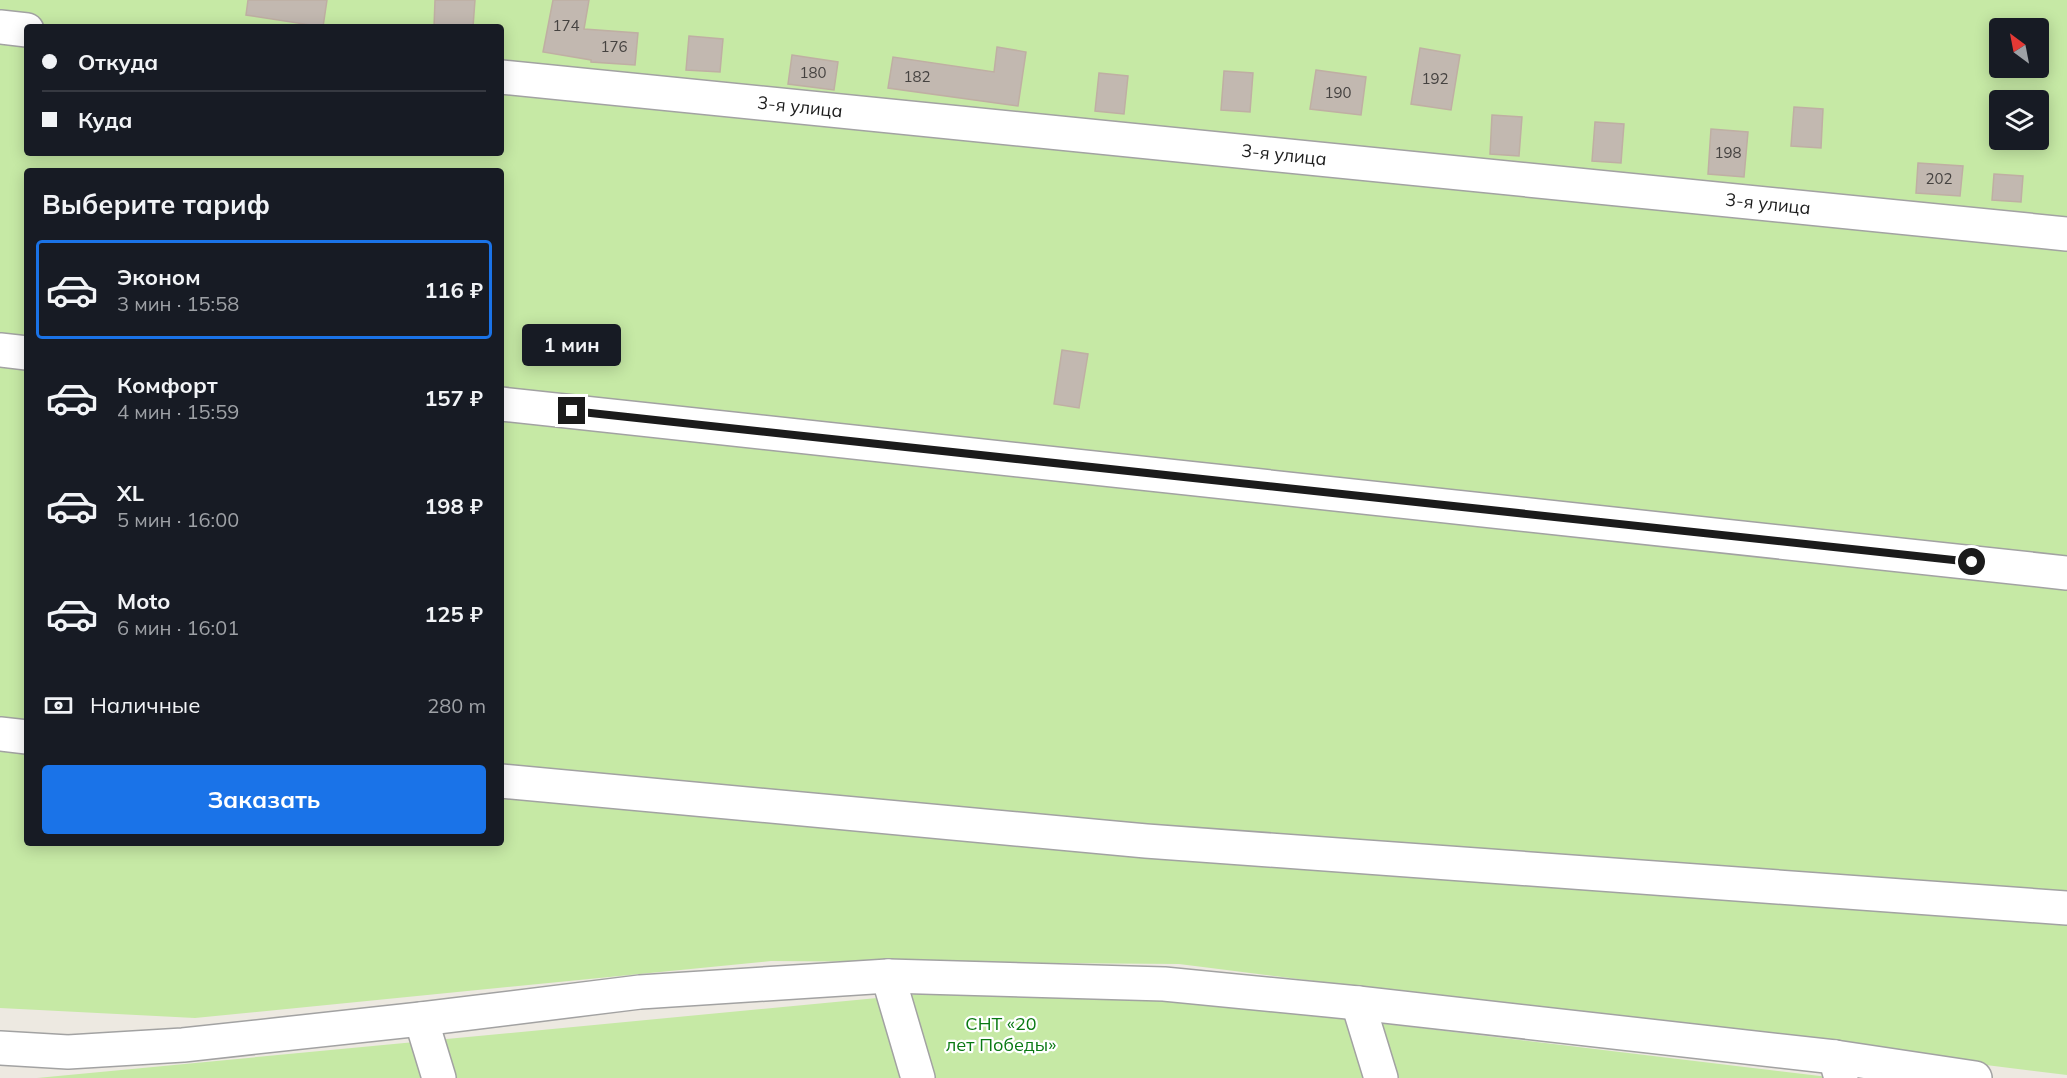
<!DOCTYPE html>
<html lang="ru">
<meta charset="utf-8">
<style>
body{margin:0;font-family:Mulish,sans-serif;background:#242831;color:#f1f3f6;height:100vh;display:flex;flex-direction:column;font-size:22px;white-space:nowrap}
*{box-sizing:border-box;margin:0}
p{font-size:20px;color:#9ea1a6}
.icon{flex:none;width:33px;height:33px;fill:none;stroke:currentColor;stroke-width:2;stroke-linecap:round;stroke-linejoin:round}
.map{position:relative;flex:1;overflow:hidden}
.sheet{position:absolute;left:24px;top:168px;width:480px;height:678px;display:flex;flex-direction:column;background:#171b24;border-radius:6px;box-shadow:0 3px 15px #0003}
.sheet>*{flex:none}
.banner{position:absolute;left:24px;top:24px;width:480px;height:132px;border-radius:6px;box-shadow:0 3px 15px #0003;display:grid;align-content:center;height:132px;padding:0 18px;background:#171b24}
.needle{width:39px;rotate:328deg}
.fabs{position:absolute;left:1989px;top:18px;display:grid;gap:12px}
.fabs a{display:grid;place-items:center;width:60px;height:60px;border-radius:6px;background:#171b24;box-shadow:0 3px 15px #0003;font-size:30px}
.end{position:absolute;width:27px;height:27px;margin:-14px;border:8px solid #1b1b1b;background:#fff;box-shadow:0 0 0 3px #fff}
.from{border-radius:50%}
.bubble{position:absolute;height:42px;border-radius:6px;background:#171b24;box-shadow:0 3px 15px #0003;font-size:20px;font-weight:700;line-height:42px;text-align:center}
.banner b{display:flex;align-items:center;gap:21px;height:57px;font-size:22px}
.banner b+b{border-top:2px solid #363941}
.banner i{width:15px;height:15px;background:#f1f3f6}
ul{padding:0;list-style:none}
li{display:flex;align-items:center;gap:18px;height:99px;margin:0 12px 9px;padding:0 6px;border:3px solid transparent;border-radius:6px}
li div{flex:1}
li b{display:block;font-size:22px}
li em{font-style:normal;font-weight:700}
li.active{border-color:#1a73e8}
li>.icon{width:54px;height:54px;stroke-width:1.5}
h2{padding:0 18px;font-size:27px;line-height:72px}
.pay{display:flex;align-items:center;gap:15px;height:66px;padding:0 18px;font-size:22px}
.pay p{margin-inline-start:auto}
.primary-button{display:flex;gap:12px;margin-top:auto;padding:12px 18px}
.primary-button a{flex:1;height:69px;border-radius:6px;background:#1a73e8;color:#fff;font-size:24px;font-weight:700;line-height:69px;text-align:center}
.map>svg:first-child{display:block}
.grass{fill:#c6e9a5;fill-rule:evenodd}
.building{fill:#c2b8b0;stroke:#bfafa3;stroke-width:1.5}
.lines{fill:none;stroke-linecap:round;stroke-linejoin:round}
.minor-casing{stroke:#a2a2a2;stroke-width:36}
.tertiary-casing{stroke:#a2a2a2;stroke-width:36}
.minor{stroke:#fff;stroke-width:33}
.tertiary{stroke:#fff;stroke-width:33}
.route{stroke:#1b1b1b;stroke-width:8}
.labels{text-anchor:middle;stroke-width:4.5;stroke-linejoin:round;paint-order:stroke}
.number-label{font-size:15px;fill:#454240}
.street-label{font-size:18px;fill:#1b1b1b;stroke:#fff}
.park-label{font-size:18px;fill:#0a7913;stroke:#fff}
</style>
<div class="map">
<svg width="2067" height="1078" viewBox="0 0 2067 1078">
<rect width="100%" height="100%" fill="#ede9e1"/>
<path class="grass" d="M 0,0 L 2067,0 L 2067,1075 L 1179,964 L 771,961 L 195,1018 L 0,1008 ZM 27,27 L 501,27 L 501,153 L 27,153 ZM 2000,28 L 2038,28 L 2038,68 L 2000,68 ZM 2000,100 L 2038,100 L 2038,140 L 2000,140 ZM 27,171 L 501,171 L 501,843 L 27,843 Z
M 982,988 L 1254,1008 L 1837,1078 L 37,1078 Z"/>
<path class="building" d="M 248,0 L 327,0 L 323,27 L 246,15 Z
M 435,0 L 475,0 L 473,27 L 434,27 Z
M 553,0 L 589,0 L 584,29 L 638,33 L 635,65 L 591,62 L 591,60 L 543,52 Z
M 689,36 L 723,39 L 720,72 L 686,70 Z
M 997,47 L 1026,52 L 1018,106 L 888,88 L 893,57 L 994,72 Z
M 1420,48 L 1460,55 L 1451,110 L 1411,104 Z
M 792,55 L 838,62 L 834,90 L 788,84 Z
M 1316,70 L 1366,77 L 1361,115 L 1310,109 Z
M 1224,71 L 1253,73 L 1250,112 L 1221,110 Z
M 1099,73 L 1128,76 L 1124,114 L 1095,111 Z
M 1794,107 L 1823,109 L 1821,148 L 1791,146 Z
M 1492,115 L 1522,117 L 1519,156 L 1490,154 Z
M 1595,122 L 1624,124 L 1621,163 L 1592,161 Z
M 1711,129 L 1748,132 L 1744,177 L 1708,174 Z
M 1918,163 L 1963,166 L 1960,196 L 1916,193 Z
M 1994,174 L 2023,176 L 2021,202 L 1992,200 Z
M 1062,350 L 1088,354 L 1079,408 L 1054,404 Z"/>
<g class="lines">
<defs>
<path id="minor" d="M 0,27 L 27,30
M 501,77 L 2067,234
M 0,350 L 27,353
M 501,404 L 2067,573
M 0,734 L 27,737
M 501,781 L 1146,841 L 2067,908
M 888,976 L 918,1078
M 1358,1003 L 1381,1078
M 421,1019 L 439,1078
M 1835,1057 L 1841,1078"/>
<path id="tertiary" d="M 0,1048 L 68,1052 L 183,1045 L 421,1019 L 640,992 L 888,976 L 1164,984 L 1358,1003 L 1835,1057 L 1975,1078"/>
</defs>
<use href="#minor" class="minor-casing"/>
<use href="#tertiary" class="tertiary-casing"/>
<use href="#minor" class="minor"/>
<use href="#tertiary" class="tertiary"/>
</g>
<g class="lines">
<path class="route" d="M 572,411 L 1972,562"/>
</g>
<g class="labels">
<g class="number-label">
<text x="566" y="31">174</text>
<text x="614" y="52">176</text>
<text x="813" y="78">180</text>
<text x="917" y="82">182</text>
<text x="1435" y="84">192</text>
<text x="1338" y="98">190</text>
<text x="1728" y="158">198</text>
<text x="1939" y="184">202</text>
</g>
<g class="street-label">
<text transform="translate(800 107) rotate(6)" y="6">3-я улица</text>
<text transform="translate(1284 155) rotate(6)" y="6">3-я улица</text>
<text transform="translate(1768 204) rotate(6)" y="6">3-я улица</text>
</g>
<g class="park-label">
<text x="1001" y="1030">СНТ «20<tspan x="1001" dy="21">лет Победы»</tspan></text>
</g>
</g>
</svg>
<div class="fabs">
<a><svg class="needle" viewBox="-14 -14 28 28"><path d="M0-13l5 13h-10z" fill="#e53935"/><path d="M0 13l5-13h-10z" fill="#9ea1a6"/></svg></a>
<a><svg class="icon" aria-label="layers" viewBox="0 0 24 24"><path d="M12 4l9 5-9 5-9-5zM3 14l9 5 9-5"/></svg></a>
</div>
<i class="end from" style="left:1972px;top:562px"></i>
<i class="end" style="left:572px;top:411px"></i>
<div class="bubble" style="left:522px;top:324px;width:99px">1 мин</div>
<div class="banner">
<b><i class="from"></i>Откуда</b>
<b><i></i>Куда</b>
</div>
<section class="sheet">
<h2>Выберите тариф</h2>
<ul>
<li class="active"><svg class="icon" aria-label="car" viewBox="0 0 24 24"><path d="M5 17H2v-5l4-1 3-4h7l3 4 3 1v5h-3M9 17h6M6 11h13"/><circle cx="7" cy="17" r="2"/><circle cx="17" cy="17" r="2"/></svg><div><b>Эконом</b><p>3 мин · 15:58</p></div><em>116 ₽</em></li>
<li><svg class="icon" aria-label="car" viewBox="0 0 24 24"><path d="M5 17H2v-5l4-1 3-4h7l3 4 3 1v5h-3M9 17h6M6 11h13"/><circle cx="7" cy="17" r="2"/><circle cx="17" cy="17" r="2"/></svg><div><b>Комфорт</b><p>4 мин · 15:59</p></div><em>157 ₽</em></li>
<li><svg class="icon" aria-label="car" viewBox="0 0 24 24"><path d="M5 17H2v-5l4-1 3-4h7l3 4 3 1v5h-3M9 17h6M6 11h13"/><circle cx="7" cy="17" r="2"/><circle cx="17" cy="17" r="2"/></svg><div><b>XL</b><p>5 мин · 16:00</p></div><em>198 ₽</em></li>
<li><svg class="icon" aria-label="car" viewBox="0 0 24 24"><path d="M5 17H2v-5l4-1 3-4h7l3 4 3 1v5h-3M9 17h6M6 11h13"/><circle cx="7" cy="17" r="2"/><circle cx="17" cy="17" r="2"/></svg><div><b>Moto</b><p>6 мин · 16:01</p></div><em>125 ₽</em></li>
</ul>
<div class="pay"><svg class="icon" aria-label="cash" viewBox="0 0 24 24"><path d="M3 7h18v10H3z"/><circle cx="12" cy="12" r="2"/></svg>Наличные<p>280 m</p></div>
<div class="primary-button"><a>Заказать</a></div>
</section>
</div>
